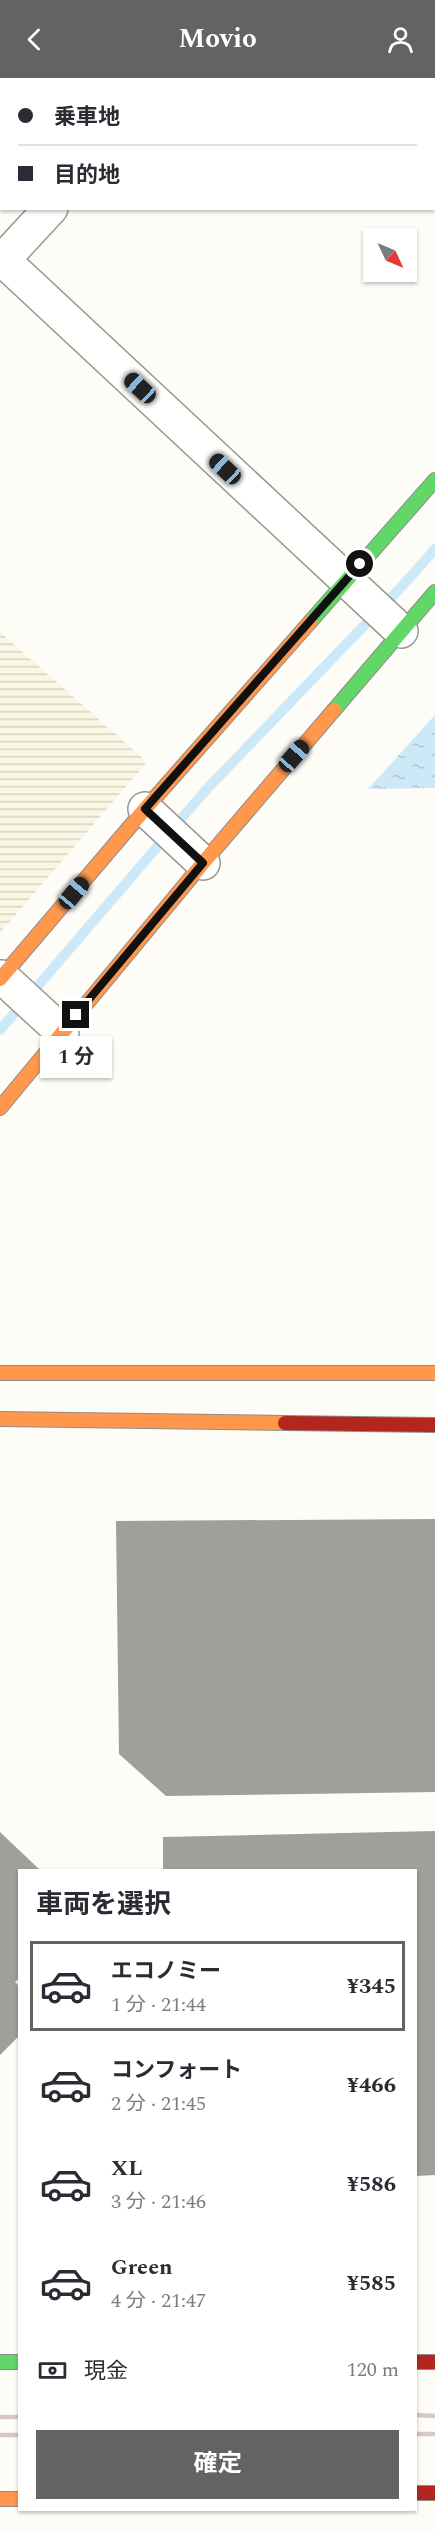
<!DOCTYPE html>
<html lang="ja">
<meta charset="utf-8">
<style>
body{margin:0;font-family:Spectral,"Noto Sans JP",serif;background:#f2f2f3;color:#2b2b33;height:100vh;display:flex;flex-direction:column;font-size:22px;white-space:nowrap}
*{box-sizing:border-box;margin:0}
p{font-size:20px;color:#7c7c81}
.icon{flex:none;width:33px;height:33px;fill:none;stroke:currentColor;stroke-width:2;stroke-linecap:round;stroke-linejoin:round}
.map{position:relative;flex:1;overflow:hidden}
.sheet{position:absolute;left:18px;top:1791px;width:399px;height:642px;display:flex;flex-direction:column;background:#fff;border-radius:0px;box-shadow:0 2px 4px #0004}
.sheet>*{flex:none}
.guide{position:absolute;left:0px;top:0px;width:435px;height:132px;box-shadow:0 2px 4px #0004;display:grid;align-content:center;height:132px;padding:0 18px;background:#fff}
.needle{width:39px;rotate:134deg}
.tools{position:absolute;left:363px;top:150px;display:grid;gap:12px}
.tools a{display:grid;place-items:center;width:54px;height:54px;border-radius:0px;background:#fff;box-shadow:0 2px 4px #0004;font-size:30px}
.end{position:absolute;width:27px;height:27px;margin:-14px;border:8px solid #111;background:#fff;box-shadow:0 0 0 3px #fff}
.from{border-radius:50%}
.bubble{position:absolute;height:42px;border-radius:0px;background:#fff;box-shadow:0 2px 4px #0004;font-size:20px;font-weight:700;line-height:42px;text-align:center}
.car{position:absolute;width:18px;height:36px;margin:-18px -9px;border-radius:8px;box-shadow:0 0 4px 2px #0007;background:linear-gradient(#222 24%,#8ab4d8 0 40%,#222 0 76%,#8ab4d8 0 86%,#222 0)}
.guide b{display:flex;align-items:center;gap:21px;height:57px;font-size:22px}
.guide b+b{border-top:2px solid #e1e1e2}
.guide i{width:15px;height:15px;background:#2b2b33}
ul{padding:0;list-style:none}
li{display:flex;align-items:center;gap:18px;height:90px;margin:0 12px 9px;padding:0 6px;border:3px solid transparent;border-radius:0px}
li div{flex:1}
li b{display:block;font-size:22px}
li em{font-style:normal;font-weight:700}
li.on{border-color:#646362}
li>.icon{width:54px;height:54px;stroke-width:1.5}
h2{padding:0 18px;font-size:27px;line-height:72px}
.pay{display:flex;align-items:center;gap:15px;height:66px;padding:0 18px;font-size:22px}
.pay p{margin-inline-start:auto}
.primary-button{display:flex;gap:12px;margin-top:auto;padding:12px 18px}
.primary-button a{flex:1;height:69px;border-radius:0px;background:#646362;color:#fff;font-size:24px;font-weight:700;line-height:69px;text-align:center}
header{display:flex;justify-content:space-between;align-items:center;height:78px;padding:0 18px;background:#646362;color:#fff;font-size:27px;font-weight:700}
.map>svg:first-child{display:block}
.farmland{fill:url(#farmland-rules)}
.water{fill:url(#water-ripples)}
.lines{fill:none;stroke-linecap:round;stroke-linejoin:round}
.stream{stroke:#cde8f7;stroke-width:10}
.building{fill:#a19f9c}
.street-casing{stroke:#979795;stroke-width:36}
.fast-casing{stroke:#8e8d8b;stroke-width:16}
.slow-casing{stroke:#8e8d8b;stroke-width:16}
.jam-casing{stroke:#8e8d8b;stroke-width:16}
.street{stroke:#fffffe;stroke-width:33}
.fast{stroke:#63d668;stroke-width:14}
.slow{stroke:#ff974d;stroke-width:14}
.jam{stroke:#b3261e;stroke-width:14}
.rail{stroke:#d9c6c7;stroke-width:4.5}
.route{stroke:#111;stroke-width:8}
</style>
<header><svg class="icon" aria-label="back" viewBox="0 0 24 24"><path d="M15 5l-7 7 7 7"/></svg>Movio<svg class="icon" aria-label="person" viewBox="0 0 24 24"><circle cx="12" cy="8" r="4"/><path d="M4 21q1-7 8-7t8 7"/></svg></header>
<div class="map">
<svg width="435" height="2452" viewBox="0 0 435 2452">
<defs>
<pattern id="farmland-rules" width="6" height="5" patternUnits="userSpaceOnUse" patternTransform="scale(1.5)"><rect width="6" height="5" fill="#f9f7e4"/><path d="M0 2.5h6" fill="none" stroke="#d4d3c3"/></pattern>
<pattern id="water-ripples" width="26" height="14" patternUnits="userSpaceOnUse" patternTransform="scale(1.5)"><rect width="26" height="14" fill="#cde8f7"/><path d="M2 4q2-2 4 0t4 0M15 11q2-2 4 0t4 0" fill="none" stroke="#afc6d3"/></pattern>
</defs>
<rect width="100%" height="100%" fill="#fdfcf7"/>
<path class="farmland" d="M 0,554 L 147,684 L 0,855 Z"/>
<path class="water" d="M 435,637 L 435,710 L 368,711 Z"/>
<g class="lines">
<path class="stream" d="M 0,952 L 206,712 L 404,506 L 435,471"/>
</g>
<path class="building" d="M 435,1441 L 435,1714 L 166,1718 L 119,1676 L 116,1443 Z
M 435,1753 L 435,2097 L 416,2098 L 416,1792 L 163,1792 L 163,1759 Z
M 0,1754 L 40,1792 L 20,1792 L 20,1900 L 15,1904 L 20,1909 L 20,1957 L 0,1977 Z"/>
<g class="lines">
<defs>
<path id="street" d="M 173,2 L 174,0
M 3,182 L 401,553
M 0,185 L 51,130
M 145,731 L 203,785
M 2,899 L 62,954"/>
<path id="fast" d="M 310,544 L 435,402
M 334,632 L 435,514
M 0,2284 L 20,2284"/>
<path id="slow" d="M 0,901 L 145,731 L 310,544
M 0,1030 L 203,785 L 334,632
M 0,1295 L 435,1295
M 0,1341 L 285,1345
M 0,2421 L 20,2421"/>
<path id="jam" d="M 285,1345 L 435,1347
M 416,2284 L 435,2284
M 416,2415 L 435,2415"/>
</defs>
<use href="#street" class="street-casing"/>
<use href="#fast" class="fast-casing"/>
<use href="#slow" class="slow-casing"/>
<use href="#jam" class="jam-casing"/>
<use href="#street" class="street"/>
<use href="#fast" class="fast"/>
<use href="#slow" class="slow"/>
<use href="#jam" class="jam"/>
<path class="rail" d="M 416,2337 L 435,2338
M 0,2339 L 20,2339
M 416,2356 L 435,2356
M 0,2357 L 20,2357"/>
</g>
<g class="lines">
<path class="route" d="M 76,937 L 203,785 L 145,731 L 360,486"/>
</g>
</svg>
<div class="tools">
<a><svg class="needle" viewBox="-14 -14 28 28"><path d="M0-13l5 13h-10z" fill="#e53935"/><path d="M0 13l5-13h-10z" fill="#7c7c81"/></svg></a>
</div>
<i class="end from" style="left:360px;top:486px"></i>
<i class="end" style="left:76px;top:937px"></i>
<div class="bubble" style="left:40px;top:958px;width:72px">1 分</div>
<i class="car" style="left:140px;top:310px;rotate:313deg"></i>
<i class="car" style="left:225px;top:391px;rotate:313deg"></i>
<i class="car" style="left:294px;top:678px;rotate:41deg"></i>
<i class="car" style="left:74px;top:815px;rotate:40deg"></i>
<div class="guide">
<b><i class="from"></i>乗車地</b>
<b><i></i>目的地</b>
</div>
<section class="sheet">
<h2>車両を選択</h2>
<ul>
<li class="on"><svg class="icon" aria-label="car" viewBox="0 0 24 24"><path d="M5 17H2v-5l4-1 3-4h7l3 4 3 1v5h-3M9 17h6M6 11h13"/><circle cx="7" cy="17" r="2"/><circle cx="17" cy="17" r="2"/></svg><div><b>エコノミー</b><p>1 分 · 21:44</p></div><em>¥345</em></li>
<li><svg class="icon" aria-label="car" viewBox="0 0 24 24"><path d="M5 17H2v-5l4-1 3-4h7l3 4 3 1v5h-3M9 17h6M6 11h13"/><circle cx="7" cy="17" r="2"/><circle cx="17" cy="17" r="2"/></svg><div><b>コンフォート</b><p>2 分 · 21:45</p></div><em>¥466</em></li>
<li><svg class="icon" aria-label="car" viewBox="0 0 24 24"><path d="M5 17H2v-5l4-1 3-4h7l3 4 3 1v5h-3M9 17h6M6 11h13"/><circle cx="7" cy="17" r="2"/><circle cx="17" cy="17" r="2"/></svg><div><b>XL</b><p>3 分 · 21:46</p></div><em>¥586</em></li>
<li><svg class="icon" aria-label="car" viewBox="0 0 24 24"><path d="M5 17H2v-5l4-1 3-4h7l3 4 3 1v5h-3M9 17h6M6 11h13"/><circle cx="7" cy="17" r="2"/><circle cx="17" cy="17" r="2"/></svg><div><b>Green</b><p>4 分 · 21:47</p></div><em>¥585</em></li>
</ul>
<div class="pay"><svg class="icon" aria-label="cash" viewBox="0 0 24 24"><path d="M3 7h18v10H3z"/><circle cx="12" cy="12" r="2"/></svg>現金<p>120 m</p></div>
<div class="primary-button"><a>確定</a></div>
</section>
</div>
